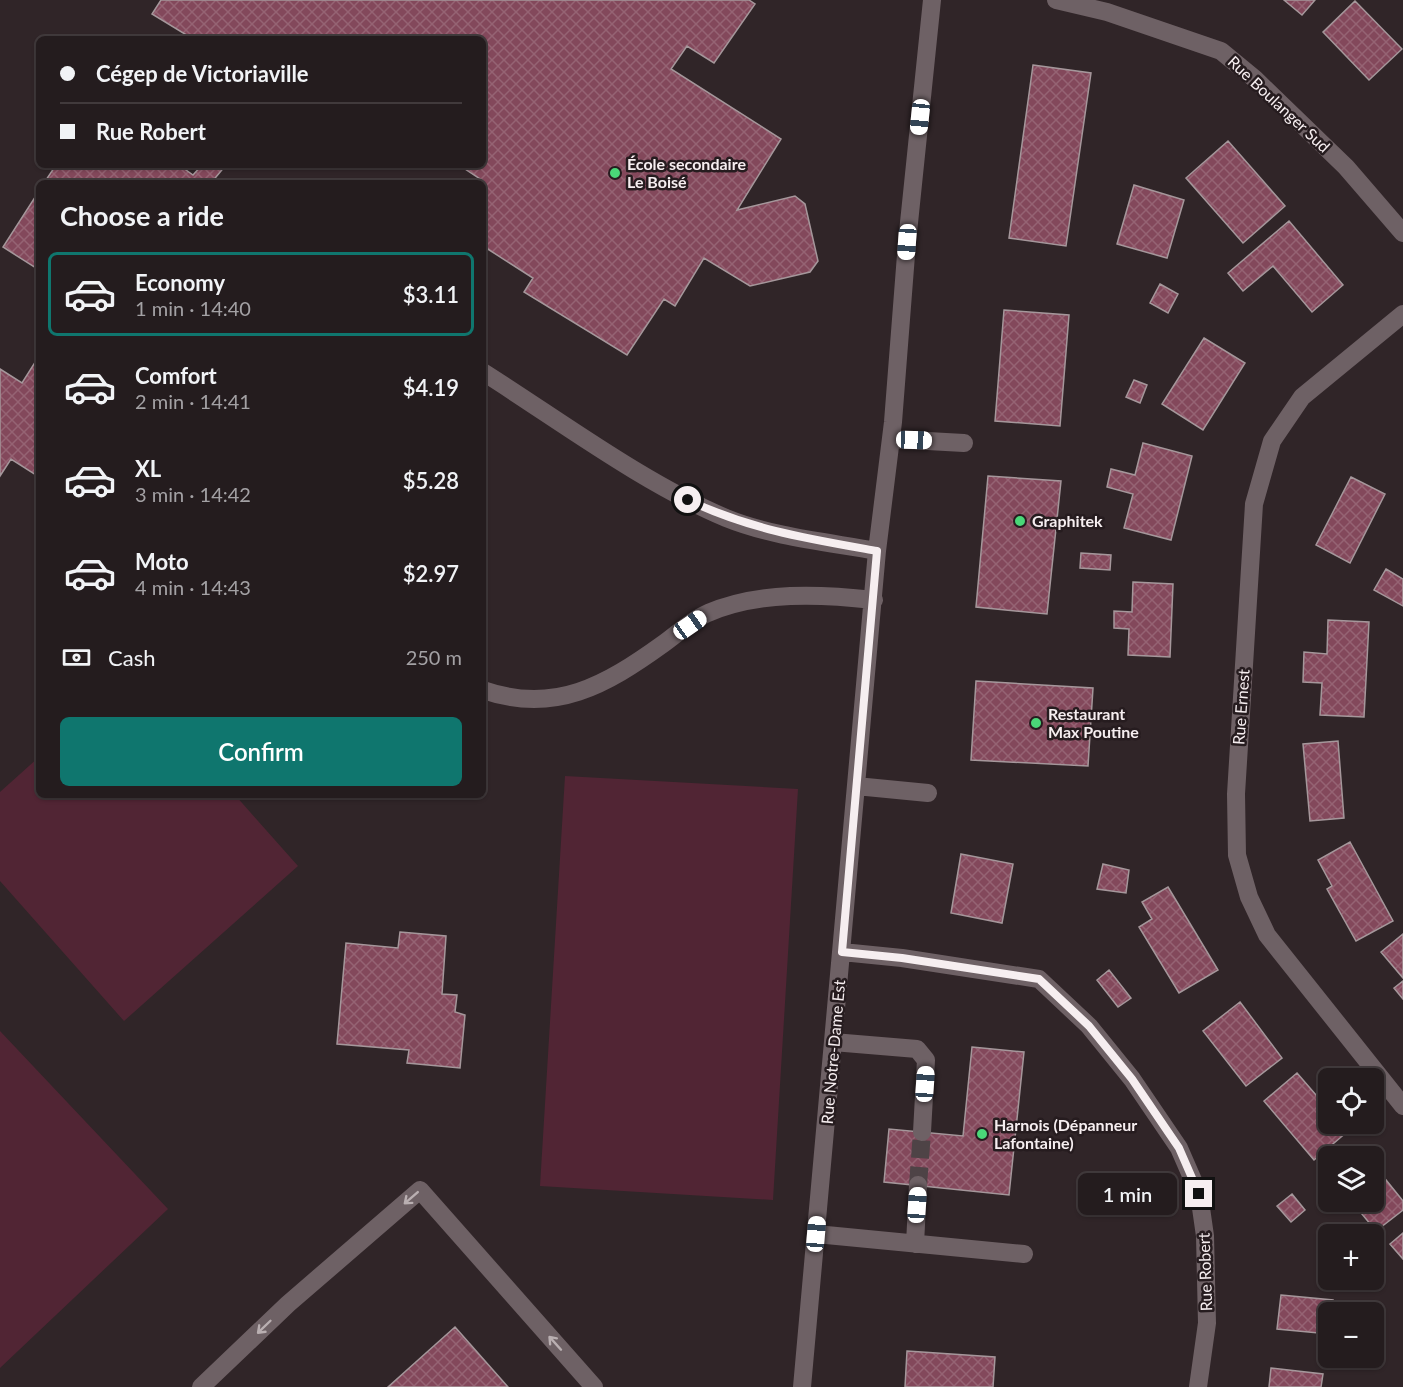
<!DOCTYPE html>
<meta charset="utf-8">
<style>
body{margin:0;font-family:Lato,sans-serif;background:#2c2527;color:#f1f3f6;height:100vh;display:flex;flex-direction:column;font-size:22px;white-space:nowrap}
*{box-sizing:border-box;margin:0}
p{font-size:20px;color:#a3a1a4}
.icon{flex:none;width:33px;height:33px;fill:none;stroke:currentColor;stroke-width:2;stroke-linecap:round;stroke-linejoin:round}
.map{position:relative;flex:1;overflow:hidden}
.side{position:absolute;left:36px;top:180px;width:450px;height:618px;display:flex;flex-direction:column;background:#241c1e;border-radius:9px;box-shadow:0 2px 4px #0004,0 0 0 2px #413a3c}
.side>*{flex:none}
.top-card{position:absolute;left:36px;top:36px;width:450px;height:132px;border-radius:9px;box-shadow:0 2px 4px #0004,0 0 0 2px #413a3c;display:grid;align-content:center;height:132px;padding:0 24px;background:#241c1e}
.controls{position:absolute;left:1318px;top:1068px;display:grid;gap:12px}
.controls a{display:grid;place-items:center;width:66px;height:66px;border-radius:9px;background:#241c1e;box-shadow:0 2px 4px #0004,0 0 0 2px #413a3c;font-size:30px}
.end{position:absolute;width:27px;height:27px;margin:-14px;border:8px solid #f6eef0;background:#111;box-shadow:0 0 0 3px #111}
.from{border-radius:50%}
.bubble{position:absolute;height:42px;border-radius:9px;background:#241c1e;box-shadow:0 2px 4px #0004,0 0 0 2px #413a3c;font-size:20px;font-weight:600;line-height:42px;text-align:center}
.car{position:absolute;width:18px;height:36px;margin:-18px -9px;border-radius:8px;box-shadow:0 0 4px 2px #0007;background:linear-gradient(#fff 24%,#345 0 40%,#fff 0 76%,#345 0 86%,#fff 0)}
.top-card b{display:flex;align-items:center;gap:21px;height:57px;font-size:22px}
.top-card b+b{border-top:2px solid #413a3c}
.top-card i{width:15px;height:15px;background:#f1f3f6}
ul{padding:0;list-style:none}
li{display:flex;align-items:center;gap:18px;height:84px;margin:0 12px 9px;padding:0 12px;border:3px solid transparent;border-radius:9px}
li div{flex:1}
li b{display:block;font-size:22px}
li em{font-style:normal;font-weight:600}
li.current{border-color:#0f766e}
li>.icon{width:54px;height:54px;stroke-width:1.5}
h2{padding:0 24px;font-size:27px;line-height:72px}
.pay{display:flex;align-items:center;gap:15px;height:66px;padding:0 24px;font-size:22px}
.pay p{margin-inline-start:auto}
.cta{display:flex;gap:12px;margin-top:auto;padding:12px 24px}
.cta a{flex:1;height:69px;border-radius:9px;background:#0f766e;color:#fff;font-size:24px;font-weight:600;line-height:69px;text-align:center}
.map>svg:first-child{display:block}
.pitch{fill:#512534}
.building{fill:url(#building-cross-hatch);stroke:#a5979b;stroke-width:1.5}
.lines{fill:none;stroke-linecap:round;stroke-linejoin:round}
.minor-tunnel{stroke:#4e4346;stroke-width:18;stroke-dasharray:18 9;stroke-linecap:butt}
.minor{stroke:#6e6165;stroke-width:18}
.oneway{stroke:#b9afb1}
.route{stroke:#f6eef0;stroke-width:8}
.poi-dot{fill:#4ad778;stroke:#261c1f;stroke-width:2}
.labels{text-anchor:middle;stroke-width:5;stroke-linejoin:round;paint-order:stroke}
.street-label{font-size:16px;fill:#f6eef0;stroke:#261c1f}
.poi-label{font-size:16px;font-weight:bold;fill:#f6eef0;stroke:#261c1f;text-anchor:start}
</style>
<div class="map">
<svg width="1403" height="1387" viewBox="0 0 1403 1387">
<defs>
<pattern id="building-cross-hatch" width="8" height="8" patternUnits="userSpaceOnUse" patternTransform="scale(1.5)"><rect width="8" height="8" fill="#83485b"/><path d="M0 0l8 8M0 8l8-8" fill="none" stroke="#956373"/></pattern>
</defs>
<rect width="100%" height="100%" fill="#302528"/>
<path class="pitch" d="M 39,757 L 39,795 L 235,795 L 298,866 L 124,1021 L 0,881 L 0,792 Z
M 565,776 L 798,789 L 773,1200 L 540,1186 Z
M 0,1031 L 168,1209 L 0,1368 Z"/>
<path class="building" d="M 161,0 L 749,0 L 755,4 L 714,63 L 687,46 L 671,69 L 781,139 L 737,210 L 795,196 L 805,204 L 818,261 L 810,272 L 750,286 L 704,258 L 675,306 L 664,299 L 627,355 L 524,292 L 533,278 L 483,246 L 483,181 L 459,165 L 483,165 L 483,39 L 193,39 L 152,14 Z
M 1284,0 L 1315,0 L 1302,15 Z
M 1355,1 L 1402,49 L 1369,80 L 1323,32 Z
M 1033,65 L 1091,73 L 1066,246 L 1009,238 Z
M 1228,141 L 1285,206 L 1243,243 L 1186,178 Z
M 56,165 L 179,165 L 193,175 L 202,165 L 226,165 L 211,183 L 44,183 Z
M 1134,185 L 1184,200 L 1167,258 L 1117,244 Z
M 39,191 L 39,270 L 3,247 Z
M 1289,221 L 1343,285 L 1312,312 L 1273,266 L 1243,291 L 1228,273 Z
M 1160,284 L 1178,294 L 1168,313 L 1150,303 Z
M 1004,310 L 1069,315 L 1060,426 L 995,421 Z
M 1204,338 L 1245,363 L 1203,430 L 1162,404 Z
M 39,356 L 39,477 L 11,459 L 0,476 L 0,369 L 22,383 Z
M 1134,380 L 1147,385 L 1140,403 L 1126,397 Z
M 1143,443 L 1192,456 L 1171,540 L 1124,528 L 1133,494 L 1107,487 L 1111,469 L 1135,475 Z
M 988,476 L 1061,481 L 1047,614 L 976,607 Z
M 1351,477 L 1385,494 L 1350,563 L 1316,545 Z
M 1081,553 L 1111,555 L 1110,570 L 1080,568 Z
M 1386,569 L 1403,579 L 1403,606 L 1374,590 Z
M 1133,582 L 1173,584 L 1170,657 L 1128,655 L 1129,629 L 1114,628 L 1114,611 L 1132,612 Z
M 1328,620 L 1369,622 L 1364,717 L 1320,715 L 1322,683 L 1303,682 L 1304,652 L 1327,654 Z
M 976,681 L 1093,688 L 1088,766 L 971,760 Z
M 1338,741 L 1344,818 L 1310,821 L 1303,744 Z
M 1350,842 L 1393,921 L 1356,941 L 1327,889 L 1332,886 L 1318,860 Z
M 961,854 L 1013,864 L 1002,923 L 951,913 Z
M 1103,864 L 1129,870 L 1126,893 L 1097,889 Z
M 1168,887 L 1218,970 L 1179,993 L 1139,927 L 1152,919 L 1142,902 Z
M 400,932 L 446,936 L 442,994 L 457,995 L 455,1012 L 465,1015 L 460,1068 L 407,1063 L 409,1050 L 337,1044 L 346,943 L 398,948 Z
M 1403,934 L 1403,978 L 1381,952 Z
M 1109,970 L 1131,998 L 1118,1007 L 1097,980 Z
M 1403,981 L 1403,999 L 1394,988 Z
M 1240,1002 L 1282,1058 L 1246,1086 L 1203,1031 Z
M 972,1047 L 1024,1052 L 1009,1195 L 884,1182 L 889,1129 L 963,1136 Z
M 1297,1073 L 1329,1110 L 1329,1124 L 1340,1124 L 1347,1132 L 1314,1160 L 1264,1101 Z
M 1374,1165 L 1403,1201 L 1403,1210 L 1376,1231 L 1352,1202 L 1374,1202 Z
M 1292,1194 L 1305,1210 L 1291,1222 L 1277,1206 Z
M 1403,1233 L 1403,1259 L 1390,1244 Z
M 1281,1295 L 1333,1300 L 1332,1312 L 1329,1312 L 1329,1334 L 1277,1329 Z
M 455,1327 L 508,1387 L 388,1387 Z
M 907,1351 L 995,1357 L 993,1387 L 905,1387 Z
M 1271,1368 L 1323,1374 L 1321,1387 L 1269,1387 Z"/>
<g class="lines">
<path class="minor-tunnel" d="M 918,1185 L 922,1132"/>
<path class="minor" d="M 1056,0 L 1107,12 L 1221,51 L 1255,79 L 1346,167 L 1403,233
M 1403,314 L 1302,397 L 1272,441 L 1254,504 L 1236,794 L 1237,855 L 1249,897 L 1267,935 L 1403,1106
M 483,372 C 559,420 643,483 726,518 C 773,537 827,542 877,551
M 891,439 L 964,443
M 483,690 C 555,715 606,685 663,644 C 677,634 693,619 708,613 C 759,591 821,594 874,600
M 856,786 L 928,793
M 842,952 L 902,958 L 1039,979 L 1089,1026 L 1132,1079 L 1179,1148 L 1199,1194 L 1205,1236 L 1207,1323 L 1198,1387
M 833,1042 L 917,1049 L 926,1060 L 922,1132
M 816,1234 L 1024,1254
M 915,1244 L 918,1185
M 201,1387 L 288,1304 L 420,1190 L 594,1387
M 802,1387 L 877,551 L 893,422 L 907,242 L 932,0"/>
</g>
<defs><path id="oneway-shaft" d="M-6 0H5M1.5-3L5.5 0L1.5 3" fill="none" stroke-width="1.6" stroke-linecap="round" stroke-linejoin="round" transform="scale(1.5)"/></defs>
<g class="oneway">
<use href="#oneway-shaft" transform="translate(411 1198) rotate(139)"/>
<use href="#oneway-shaft" transform="translate(264 1327) rotate(136)"/>
<use href="#oneway-shaft" transform="translate(555 1343) rotate(-132)"/>
</g>
<g class="lines">
<path class="route" d="M 688,500 C 751,530 809,539 877,551 L 842,952 L 902,958 L 1039,979 L 1089,1026 L 1132,1079 L 1179,1148 L 1199,1194"/>
</g>
<g class="poi-dot">
<circle cx="615" cy="173" r="6"/>
<circle cx="1020" cy="521" r="6"/>
<circle cx="1036" cy="723" r="6"/>
<circle cx="982" cy="1134" r="6"/>
</g>
<g class="labels">
<g class="street-label">
<text transform="translate(1279 104) rotate(43)" y="6">Rue Boulanger Sud</text>
<text transform="translate(1241 707) rotate(-86)" y="6">Rue Ernest</text>
<text transform="translate(833 1052) rotate(-85)" y="6">Rue Notre-Dame Est</text>
<text transform="translate(1205 1272) rotate(-92)" y="6">Rue Robert</text>
</g>
<g class="poi-label">
<text x="627" y="170">École secondaire<tspan x="627" dy="18">Le Boisé</tspan></text>
<text x="1032" y="527">Graphitek</text>
<text x="1048" y="720">Restaurant<tspan x="1048" dy="18">Max Poutine</tspan></text>
<text x="994" y="1131">Harnois (Dépanneur<tspan x="994" dy="18">Lafontaine)</tspan></text>
</g>
</g>
</svg>
<div class="controls">
<a><svg class="icon" aria-label="locate" viewBox="0 0 24 24"><circle cx="12" cy="12" r="6"/><path d="M12 2v4M12 18v4M2 12h4M18 12h4"/></svg></a>
<a><svg class="icon" aria-label="layers" viewBox="0 0 24 24"><path d="M12 4l9 5-9 5-9-5zM3 14l9 5 9-5"/></svg></a>
<a>+</a>
<a>−</a>
</div>
<i class="end from" style="left:688px;top:500px"></i>
<i class="end" style="left:1199px;top:1194px"></i>
<div class="bubble" style="left:1078px;top:1173px;width:99px">1 min</div>
<i class="car" style="left:920px;top:117px;rotate:186deg"></i>
<i class="car" style="left:907px;top:242px;rotate:184deg"></i>
<i class="car" style="left:914px;top:440px;rotate:92deg"></i>
<i class="car" style="left:690px;top:625px;rotate:55deg"></i>
<i class="car" style="left:925px;top:1084px;rotate:4deg"></i>
<i class="car" style="left:917px;top:1205px;rotate:4deg"></i>
<i class="car" style="left:816px;top:1234px;rotate:5deg"></i>
<div class="top-card">
<b><i class="from"></i>Cégep de Victoriaville</b>
<b><i></i>Rue Robert</b>
</div>
<section class="side">
<h2>Choose a ride</h2>
<ul>
<li class="current"><svg class="icon" aria-label="car" viewBox="0 0 24 24"><path d="M5 17H2v-5l4-1 3-4h7l3 4 3 1v5h-3M9 17h6M6 11h13"/><circle cx="7" cy="17" r="2"/><circle cx="17" cy="17" r="2"/></svg><div><b>Economy</b><p>1 min · 14:40</p></div><em>$3.11</em></li>
<li><svg class="icon" aria-label="car" viewBox="0 0 24 24"><path d="M5 17H2v-5l4-1 3-4h7l3 4 3 1v5h-3M9 17h6M6 11h13"/><circle cx="7" cy="17" r="2"/><circle cx="17" cy="17" r="2"/></svg><div><b>Comfort</b><p>2 min · 14:41</p></div><em>$4.19</em></li>
<li><svg class="icon" aria-label="car" viewBox="0 0 24 24"><path d="M5 17H2v-5l4-1 3-4h7l3 4 3 1v5h-3M9 17h6M6 11h13"/><circle cx="7" cy="17" r="2"/><circle cx="17" cy="17" r="2"/></svg><div><b>XL</b><p>3 min · 14:42</p></div><em>$5.28</em></li>
<li><svg class="icon" aria-label="car" viewBox="0 0 24 24"><path d="M5 17H2v-5l4-1 3-4h7l3 4 3 1v5h-3M9 17h6M6 11h13"/><circle cx="7" cy="17" r="2"/><circle cx="17" cy="17" r="2"/></svg><div><b>Moto</b><p>4 min · 14:43</p></div><em>$2.97</em></li>
</ul>
<div class="pay"><svg class="icon" aria-label="cash" viewBox="0 0 24 24"><path d="M3 7h18v10H3z"/><circle cx="12" cy="12" r="2"/></svg>Cash<p>250 m</p></div>
<div class="cta"><a>Confirm</a></div>
</section>
</div>
